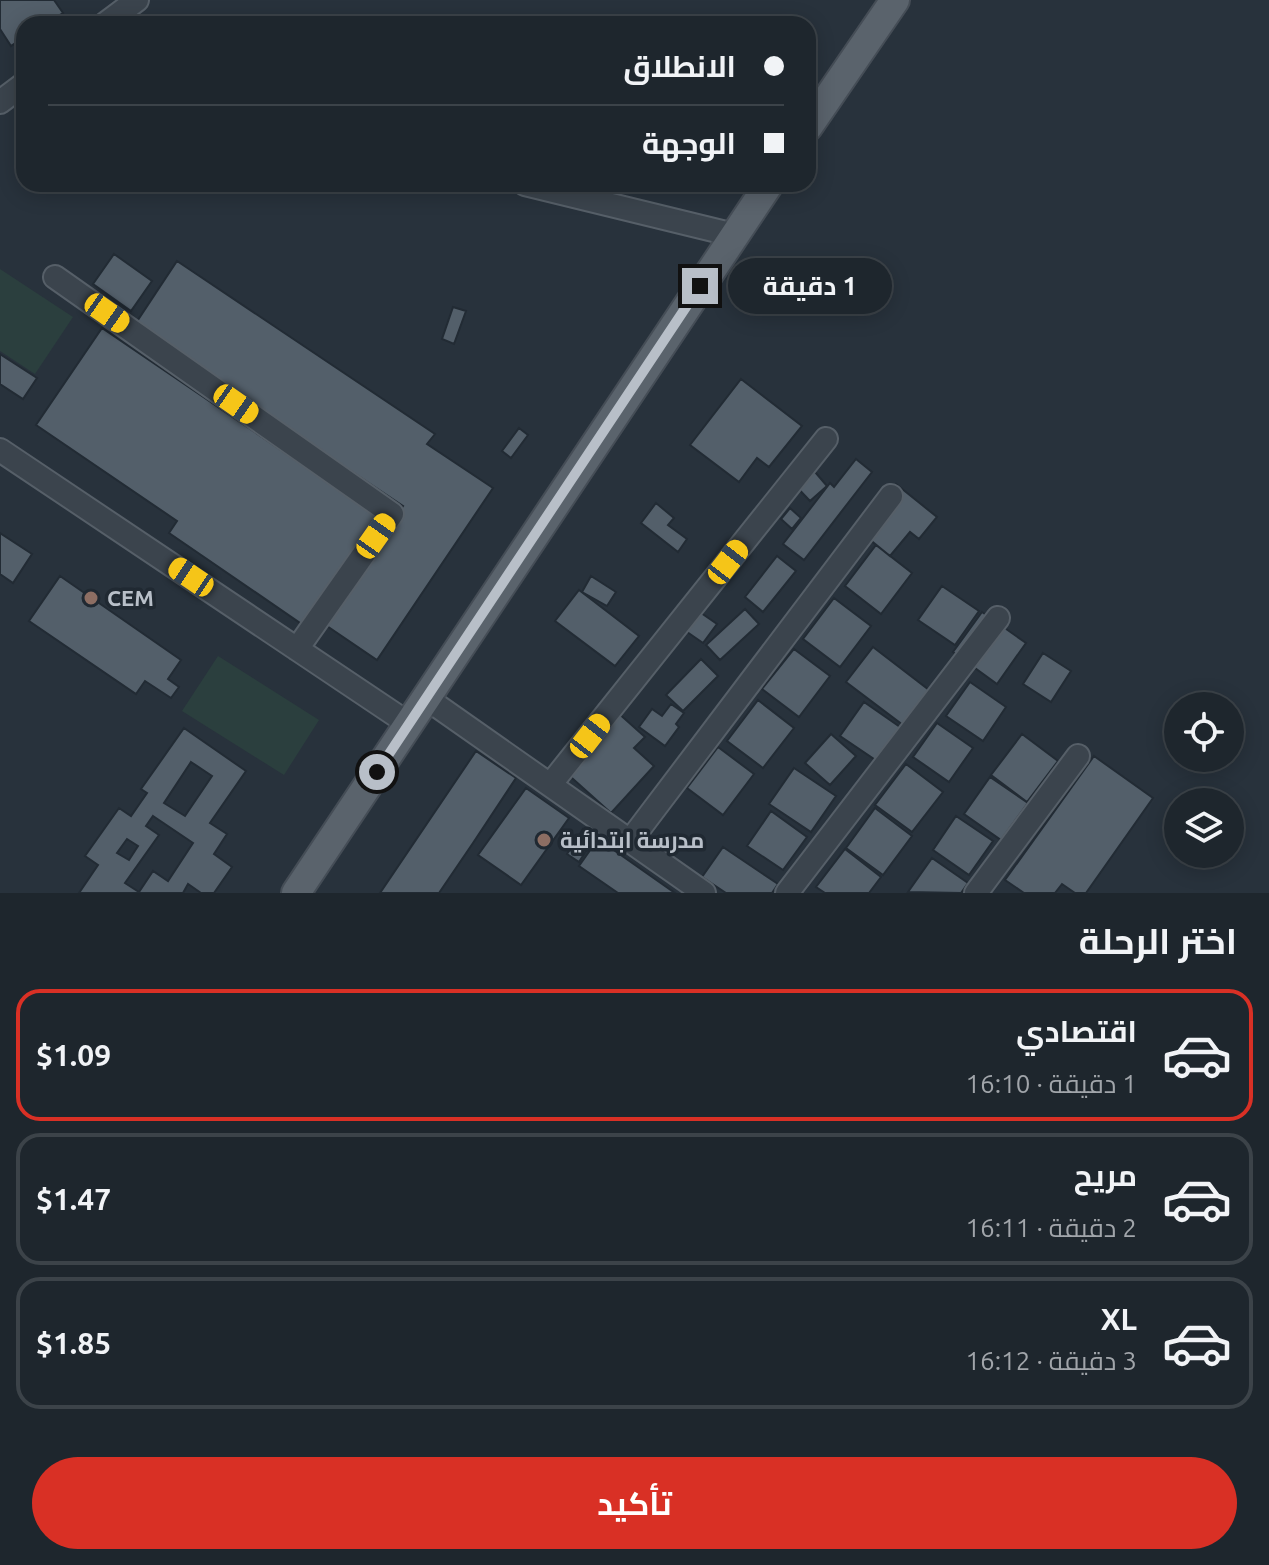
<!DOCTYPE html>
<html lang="ar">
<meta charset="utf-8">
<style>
body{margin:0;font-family:Ubuntu,Cairo,sans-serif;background:#2b3239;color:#f1f3f6;direction:rtl;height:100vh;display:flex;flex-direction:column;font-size:30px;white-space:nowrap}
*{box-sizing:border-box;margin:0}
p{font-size:26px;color:#a1a5aa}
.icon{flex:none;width:44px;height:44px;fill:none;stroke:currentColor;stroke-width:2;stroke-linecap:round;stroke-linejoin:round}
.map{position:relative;height:893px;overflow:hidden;direction:ltr}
.sheet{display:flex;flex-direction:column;background:#1e262d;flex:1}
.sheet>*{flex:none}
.banner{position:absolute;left:16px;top:16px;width:800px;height:176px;border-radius:24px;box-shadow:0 4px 20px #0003,0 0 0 2px #3c4349;direction:rtl;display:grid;align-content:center;height:176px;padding:0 32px;background:#1e262d}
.fabs{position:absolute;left:1164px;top:692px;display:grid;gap:16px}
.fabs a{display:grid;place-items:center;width:80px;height:80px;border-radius:50%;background:#1e262d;box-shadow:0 4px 20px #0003,0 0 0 2px #3c4349;font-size:40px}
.end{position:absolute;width:36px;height:36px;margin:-18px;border:10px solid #b8bfc8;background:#111;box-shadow:0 0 0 4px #111}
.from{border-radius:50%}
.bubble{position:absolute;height:56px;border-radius:28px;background:#1e262d;box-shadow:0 4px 20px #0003,0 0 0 2px #3c4349;font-size:26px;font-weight:700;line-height:56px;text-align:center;direction:rtl}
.car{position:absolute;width:24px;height:48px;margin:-24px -12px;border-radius:10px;box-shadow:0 0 6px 2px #0007;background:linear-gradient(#f5c518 24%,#345 0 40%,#f5c518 0 76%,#345 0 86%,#f5c518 0)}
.banner b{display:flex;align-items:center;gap:28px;height:76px;font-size:30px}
.banner b+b{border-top:2px solid #3c4349}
.banner i{width:20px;height:20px;background:#f1f3f6}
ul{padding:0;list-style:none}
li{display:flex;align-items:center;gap:24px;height:132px;margin:0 16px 12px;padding:0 16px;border:4px solid #3c4349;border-radius:24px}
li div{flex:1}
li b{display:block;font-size:30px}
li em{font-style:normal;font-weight:700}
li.on{border-color:#d93025}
li>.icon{width:72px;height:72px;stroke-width:1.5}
h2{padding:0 32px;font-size:36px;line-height:96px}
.primary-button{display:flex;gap:16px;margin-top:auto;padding:16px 32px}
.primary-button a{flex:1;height:92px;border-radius:48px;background:#d93025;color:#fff;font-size:32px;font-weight:700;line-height:92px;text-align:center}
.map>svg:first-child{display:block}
.green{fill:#2b3f3e}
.building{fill:#535f6a;stroke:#222b34;stroke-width:2;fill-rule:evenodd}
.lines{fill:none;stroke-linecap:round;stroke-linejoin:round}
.minor-casing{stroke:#565f68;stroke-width:26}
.major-casing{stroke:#454d56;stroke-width:32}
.minor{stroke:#3b444d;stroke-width:22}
.major{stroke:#5a636c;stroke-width:28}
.route{stroke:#b8bfc8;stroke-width:10}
.education-dot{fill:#8d6e63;stroke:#202932;stroke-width:3}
.labels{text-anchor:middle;stroke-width:7;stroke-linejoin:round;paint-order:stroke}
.poi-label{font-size:22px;font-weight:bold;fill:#b8bfc8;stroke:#202932;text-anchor:start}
</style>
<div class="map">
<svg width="1269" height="893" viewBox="0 0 1269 893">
<rect width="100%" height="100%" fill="#28323c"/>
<path class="green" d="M 0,269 L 73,317 L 35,374 L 0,351 Z
M 218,656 L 319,720 L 284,775 L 182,711 Z"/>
<path class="building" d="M 0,0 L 54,0 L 63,13 L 45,24 L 24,24 L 24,37 L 11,46 L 0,29 Z
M 114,254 L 152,281 L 131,311 L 93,284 Z
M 177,261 L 435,434 L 427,444 L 493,488 L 377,660 L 324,624 L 403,506 L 134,326 Z
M 453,307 L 466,311 L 454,344 L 442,339 Z
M 102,328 L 381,518 L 306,627 L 169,533 L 177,521 L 36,425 Z
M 0,354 L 37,378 L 23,399 L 0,384 Z
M 741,379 L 802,426 L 769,467 L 757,458 L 739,482 L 690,445 Z
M 519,428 L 528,435 L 511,458 L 502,451 Z
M 856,459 L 872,472 L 804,560 L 783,544 L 830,483 L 834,487 Z
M 810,466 L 827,486 L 810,501 L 792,482 Z
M 896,484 L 937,517 L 919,539 L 910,532 L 890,556 L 858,530 Z
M 656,503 L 674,518 L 668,525 L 687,539 L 678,552 L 641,523 Z
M 790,508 L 801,518 L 792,529 L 781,519 Z
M 0,533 L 32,554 L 13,583 L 0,574 Z
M 876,545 L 912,573 L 881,614 L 845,586 Z
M 777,556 L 796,571 L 763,612 L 745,597 Z
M 60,576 L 181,660 L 168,679 L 179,687 L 171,698 L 145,681 L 136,694 L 29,621 Z
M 591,576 L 616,592 L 607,606 L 582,592 Z
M 942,586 L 979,611 L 955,645 L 918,620 Z
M 579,590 L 639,636 L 615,666 L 555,621 Z
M 834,598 L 871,626 L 840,667 L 803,639 Z
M 691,606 L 717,624 L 703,643 L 677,625 Z
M 745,609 L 759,624 L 720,660 L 706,645 Z
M 982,612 L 1026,643 L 997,684 L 953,652 Z
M 873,647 L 929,690 L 903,725 L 846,682 Z
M 794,649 L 830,676 L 799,717 L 762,689 Z
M 1043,653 L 1071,671 L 1051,702 L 1023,684 Z
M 701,659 L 718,676 L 683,711 L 666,695 Z
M 970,682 L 1006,707 L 983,741 L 946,716 Z
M 758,700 L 794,728 L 763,768 L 727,741 Z
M 864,702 L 900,727 L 877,761 L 840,736 Z
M 671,704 L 684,713 L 676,724 L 679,727 L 665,746 L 639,727 L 652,709 L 662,716 Z
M 616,711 L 645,737 L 634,748 L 654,766 L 611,813 L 563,770 Z
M 937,723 L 973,748 L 949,782 L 913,757 Z
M 184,728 L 246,771 L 210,823 L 227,834 L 214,854 L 232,867 L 214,893 L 201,893 L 188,884 L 183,893 L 79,893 L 98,865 L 85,856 L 119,808 L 131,816 L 147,793 L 141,789 ZM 191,762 L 212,776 L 185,816 L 164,803 ZM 153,816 L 193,843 L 168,881 L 153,871 L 139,892 L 125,883 L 159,835 L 146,826 Z
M 831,734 L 856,756 L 830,785 L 805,763 Z
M 1022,734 L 1058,761 L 1027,802 L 991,775 Z
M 718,747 L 754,774 L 723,815 L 687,788 Z
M 476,751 L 516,778 L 473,843 L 439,893 L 380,893 Z
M 1094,756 L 1153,798 L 1086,893 L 1075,893 L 1062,884 L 1055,893 L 1024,893 L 1005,880 Z
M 906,764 L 943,792 L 912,832 L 875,805 Z
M 794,768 L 836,796 L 811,832 L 769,804 Z
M 990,777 L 1028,803 L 1001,840 L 964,814 Z
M 526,788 L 569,818 L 521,885 L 478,855 Z
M 875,808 L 912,836 L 883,875 L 846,848 Z
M 771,811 L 807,837 L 783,870 L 747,846 Z
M 956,816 L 993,841 L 969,875 L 933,850 Z
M 583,829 L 595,837 L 579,862 L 567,854 Z
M 127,839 L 138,846 L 129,860 L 117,853 Z
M 598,839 L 675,893 L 618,893 L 579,866 Z
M 723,847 L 778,884 L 772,893 L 726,893 L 702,877 Z
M 845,849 L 881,877 L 869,893 L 825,893 L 816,887 Z
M 932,858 L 968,883 L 961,893 L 908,892 Z"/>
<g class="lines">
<defs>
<path id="minor" d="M 105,24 L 137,0
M 0,102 L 24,84
M 525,184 L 734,235
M 55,277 L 392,514 L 297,649
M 0,450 L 409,724
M 426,698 L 704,893
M 550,785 L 826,439
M 630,841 L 891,496
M 787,893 L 998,618
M 976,893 L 1078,756"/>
<path id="major" d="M 808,127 L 895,0
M 296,893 L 769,184"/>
</defs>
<use href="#minor" class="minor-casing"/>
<use href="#major" class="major-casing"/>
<use href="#minor" class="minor"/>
<use href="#major" class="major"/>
</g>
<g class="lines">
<path class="route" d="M 377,772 L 700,286"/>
</g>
<g class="education-dot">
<circle cx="91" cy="598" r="8"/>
<circle cx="544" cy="840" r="8"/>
</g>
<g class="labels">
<g class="poi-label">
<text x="107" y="606">CEM</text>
<text x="560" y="848">مدرسة ابتدائية</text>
</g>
</g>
</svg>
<div class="fabs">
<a><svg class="icon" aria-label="locate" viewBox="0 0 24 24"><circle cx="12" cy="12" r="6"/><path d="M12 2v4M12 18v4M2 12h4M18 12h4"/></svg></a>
<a><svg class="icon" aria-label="layers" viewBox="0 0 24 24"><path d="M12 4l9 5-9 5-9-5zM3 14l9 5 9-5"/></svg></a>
</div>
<i class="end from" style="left:377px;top:772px"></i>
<i class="end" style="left:700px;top:286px"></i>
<div class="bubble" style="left:728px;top:258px;width:164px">1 دقيقة</div>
<i class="car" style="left:107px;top:313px;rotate:125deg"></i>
<i class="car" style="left:236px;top:404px;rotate:125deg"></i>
<i class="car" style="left:376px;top:536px;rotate:35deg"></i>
<i class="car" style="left:728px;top:562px;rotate:38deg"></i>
<i class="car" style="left:191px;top:577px;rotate:304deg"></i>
<i class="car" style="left:590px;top:736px;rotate:38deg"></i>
<div class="banner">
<b><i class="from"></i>الانطلاق</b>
<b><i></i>الوجهة</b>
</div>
</div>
<section class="sheet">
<h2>اختر الرحلة</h2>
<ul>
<li class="on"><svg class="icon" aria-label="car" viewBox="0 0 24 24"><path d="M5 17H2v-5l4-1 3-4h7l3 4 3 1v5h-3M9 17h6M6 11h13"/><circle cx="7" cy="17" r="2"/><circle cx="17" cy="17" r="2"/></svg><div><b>اقتصادي</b><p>1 دقيقة · 16:10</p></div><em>$1.09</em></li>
<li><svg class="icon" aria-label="car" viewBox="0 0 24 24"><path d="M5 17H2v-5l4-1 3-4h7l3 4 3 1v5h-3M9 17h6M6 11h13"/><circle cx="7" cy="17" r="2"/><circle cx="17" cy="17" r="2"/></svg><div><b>مريح</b><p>2 دقيقة · 16:11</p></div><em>$1.47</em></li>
<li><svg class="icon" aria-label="car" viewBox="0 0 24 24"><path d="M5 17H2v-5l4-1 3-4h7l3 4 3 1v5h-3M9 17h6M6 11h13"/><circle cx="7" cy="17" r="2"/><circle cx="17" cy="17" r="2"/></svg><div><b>XL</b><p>3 دقيقة · 16:12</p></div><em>$1.85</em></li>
</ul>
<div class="primary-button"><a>تأكيد</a></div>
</section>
